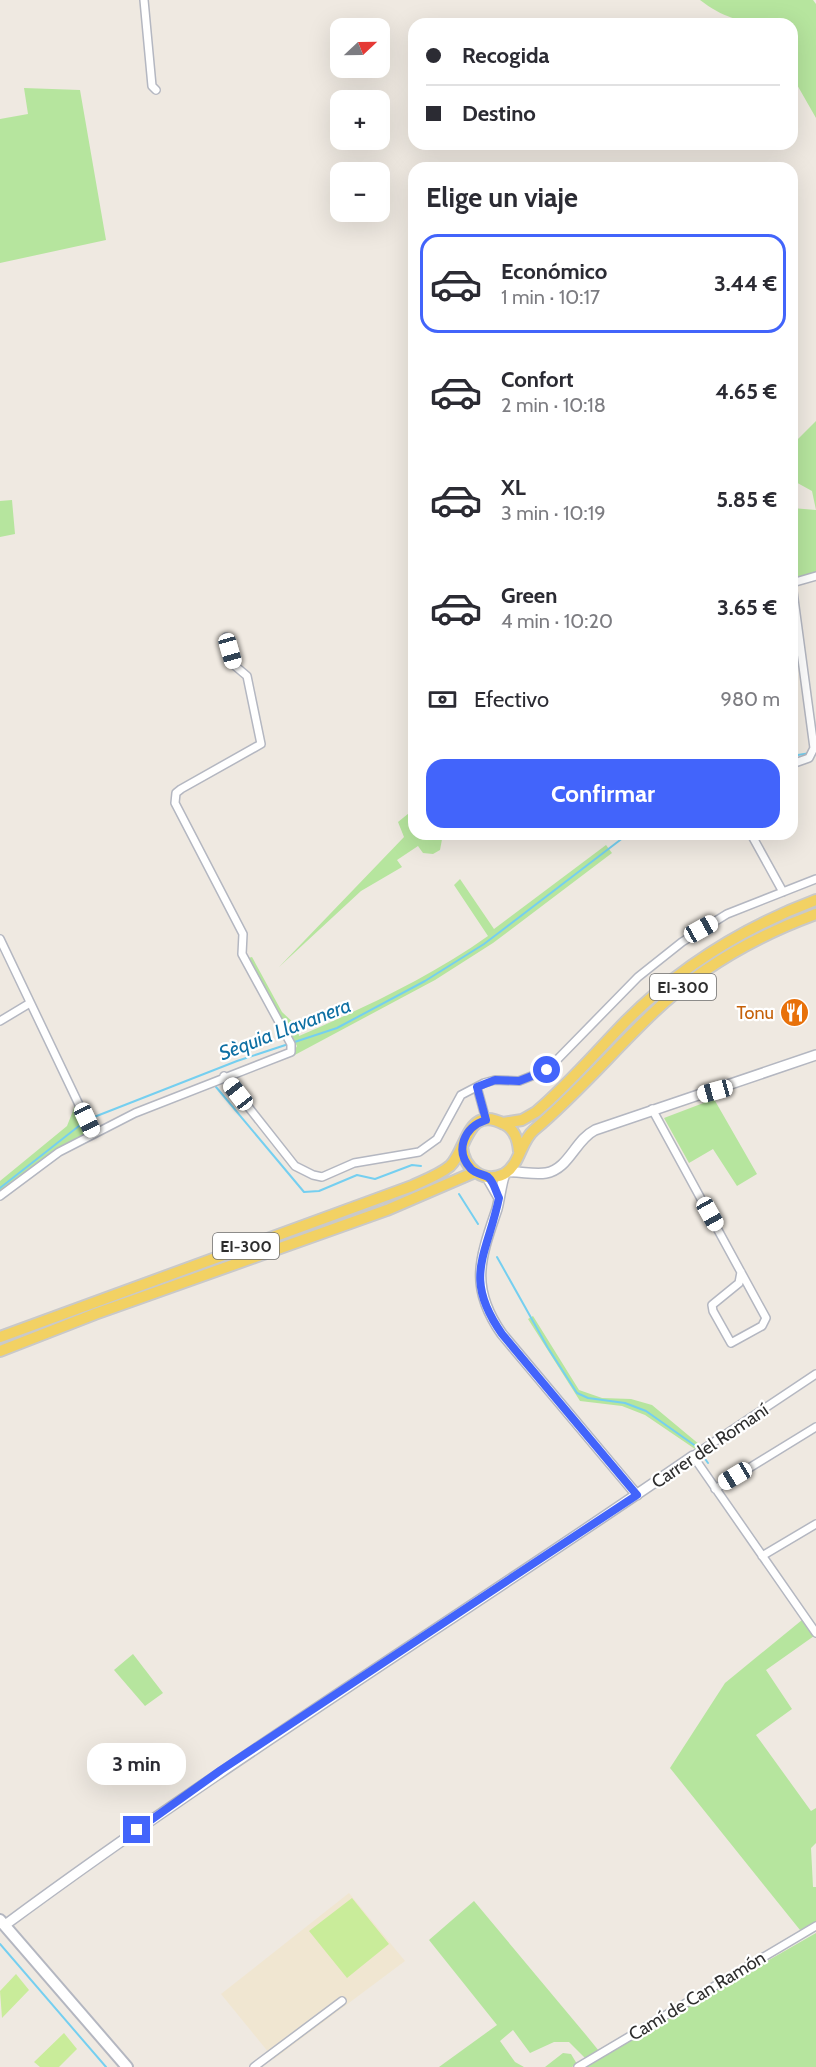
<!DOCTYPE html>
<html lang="es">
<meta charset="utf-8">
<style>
body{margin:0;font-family:Cabin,sans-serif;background:#f7f7f7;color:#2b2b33;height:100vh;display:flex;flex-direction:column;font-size:22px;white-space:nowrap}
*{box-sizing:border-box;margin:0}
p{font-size:20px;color:#7c7c81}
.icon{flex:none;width:33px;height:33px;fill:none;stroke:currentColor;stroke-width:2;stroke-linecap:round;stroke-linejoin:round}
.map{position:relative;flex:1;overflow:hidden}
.details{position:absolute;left:408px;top:162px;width:390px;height:678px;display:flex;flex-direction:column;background:#fff;border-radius:18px;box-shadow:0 6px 24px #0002}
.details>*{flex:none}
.guide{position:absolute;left:408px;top:18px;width:390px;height:132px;border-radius:18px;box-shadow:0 6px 24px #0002;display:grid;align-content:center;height:132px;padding:0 18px;background:#fff}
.needle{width:39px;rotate:68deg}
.tools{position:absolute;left:330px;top:18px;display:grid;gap:12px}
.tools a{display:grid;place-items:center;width:60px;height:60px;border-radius:12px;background:#fff;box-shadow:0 6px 24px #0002;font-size:30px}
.end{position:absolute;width:27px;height:27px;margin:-14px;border:8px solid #4264fb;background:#fff;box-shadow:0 0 0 3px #fff}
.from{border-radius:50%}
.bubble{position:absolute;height:42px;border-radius:18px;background:#fff;box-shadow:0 6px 24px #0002;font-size:20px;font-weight:800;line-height:42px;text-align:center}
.car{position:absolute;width:18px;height:36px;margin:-18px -9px;border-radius:8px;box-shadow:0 0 4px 2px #0007;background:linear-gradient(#fff 24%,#345 0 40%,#fff 0 76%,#345 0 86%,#fff 0)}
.guide b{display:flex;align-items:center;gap:21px;height:57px;font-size:22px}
.guide b+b{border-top:2px solid #e1e1e2}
.guide i{width:15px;height:15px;background:#2b2b33}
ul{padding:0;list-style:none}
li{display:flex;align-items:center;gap:18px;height:99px;margin:0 12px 9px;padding:0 6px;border:3px solid transparent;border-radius:18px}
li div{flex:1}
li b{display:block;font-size:22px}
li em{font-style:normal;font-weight:800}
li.active{border-color:#4264fb}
li>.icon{width:54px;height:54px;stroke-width:1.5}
h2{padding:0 18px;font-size:27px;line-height:72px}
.pay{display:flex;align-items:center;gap:15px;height:66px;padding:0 18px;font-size:22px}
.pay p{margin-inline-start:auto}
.cta{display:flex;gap:12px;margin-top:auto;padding:12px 18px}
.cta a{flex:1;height:69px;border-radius:18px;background:#4264fb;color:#fff;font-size:24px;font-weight:800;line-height:69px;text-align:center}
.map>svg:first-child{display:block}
.education{fill:#f0e6d1}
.green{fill:#b6e59e}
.pitch{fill:#c9ec9a}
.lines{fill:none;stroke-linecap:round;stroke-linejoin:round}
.stream{stroke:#75cff0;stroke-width:2}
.minor-casing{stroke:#b4b7c1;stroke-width:10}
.tertiary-casing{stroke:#b4b7c1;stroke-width:12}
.secondary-casing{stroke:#b4b7c1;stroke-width:14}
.primary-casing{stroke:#c9c9c9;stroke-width:14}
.minor{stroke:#fff;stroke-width:7}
.tertiary{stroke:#fff;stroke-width:9}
.secondary{stroke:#fff;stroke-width:10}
.primary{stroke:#f2d163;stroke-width:10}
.route{stroke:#4264fb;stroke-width:8}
.labels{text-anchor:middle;stroke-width:4.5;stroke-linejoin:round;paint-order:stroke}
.shield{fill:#fff;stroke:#6d6d6d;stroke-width:1.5}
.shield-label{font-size:16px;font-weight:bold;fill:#2e2e2e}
.food-label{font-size:18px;fill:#c56008;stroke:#fff;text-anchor:end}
.street-label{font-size:18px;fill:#2e2e2e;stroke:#fff}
.water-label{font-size:20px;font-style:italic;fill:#0d6fa3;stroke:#fff}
</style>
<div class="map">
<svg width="816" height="2067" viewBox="0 0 816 2067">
<rect width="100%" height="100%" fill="#efe9e1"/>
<path class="education" d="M 349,1893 L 405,1961 L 274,2059 L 221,1994 Z"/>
<path class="green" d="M 700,0 L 813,0 L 816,4 L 816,118 L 792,76 L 792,24 C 755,24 731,24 700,0 Z
M 24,88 L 80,90 L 106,240 L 0,263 L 0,119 L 28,114 Z
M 816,421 L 816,573 L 792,580 L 792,508 L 816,510 L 812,491 L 792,480 L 792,445 Z
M 12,500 L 15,534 L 0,537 L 0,501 Z
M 414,809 L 414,834 L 443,834 L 440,850 L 433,854 L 423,853 L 418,846 L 397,860 L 402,867 L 361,891 L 279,967 L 404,837 L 398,822 Z
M 606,845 L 612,853 L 493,943 L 435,980 L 291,1057 L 297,1046 L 248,958 L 252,957 L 282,1012 L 298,1027 L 299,1036 C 364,1008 430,977 488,936 L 454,885 L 460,879 L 494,929 Z
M 714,1099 L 757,1174 L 737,1186 L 713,1149 L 689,1163 L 664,1118 Z
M 76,1103 L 89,1133 L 0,1193 L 0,1181 L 67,1126 Z
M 533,1316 L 579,1390 L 602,1398 L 631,1399 L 652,1405 L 700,1445 L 695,1449 L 645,1415 L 622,1406 L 580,1401 L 528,1319 Z
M 802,1620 L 814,1636 L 766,1670 L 792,1709 L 756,1735 L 811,1811 L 816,1808 L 816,1843 L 811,1848 L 813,1887 L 816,1887 L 816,1922 L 800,1930 L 670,1768 L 725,1683 Z
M 133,1654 L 163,1693 L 145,1706 L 114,1670 Z
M 474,1901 L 586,2035 L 599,2051 L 586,2059 L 569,2042 L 554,2042 L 530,2053 L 513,2030 L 500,2041 L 515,2062 L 524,2067 L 439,2067 L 497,2025 L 429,1940 Z
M 816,1933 L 816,2067 L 583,2067 Z
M 563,2053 L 571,2054 L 577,2064 L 572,2067 L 545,2067 Z"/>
<path class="pitch" d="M 352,1898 L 389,1944 L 347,1978 L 309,1931 Z
M 16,1974 L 29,1990 L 2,2018 L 0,1991 Z
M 64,2033 L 77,2049 L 59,2067 L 40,2067 L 34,2062 Z"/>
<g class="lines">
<path class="stream" d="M 792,756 L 816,752
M 216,1087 L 304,1192 L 319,1191 L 357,1175 L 375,1179 L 412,1165 L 421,1166
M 89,1119 L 237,1061 L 337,1028 L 425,981 L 484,944 L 628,834
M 0,1188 L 84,1122
M 459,1194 L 478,1224
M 497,1257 L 548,1348 L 577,1393 L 588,1398 L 625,1403 L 646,1411 L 697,1447
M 701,1453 L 708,1463
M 0,1944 L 106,2067"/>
<defs>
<path id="minor" d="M 144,0 L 152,86 L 156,90
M 792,583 L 816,576
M 792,584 L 814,748 L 809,758 L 792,764
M 751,834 L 783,892
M 0,939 L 93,1134
M 0,1021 L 30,1003
M 224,1076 L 295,1166 L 313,1175 L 322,1177 L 354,1163 L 419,1152 L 437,1139 L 461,1095 L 484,1083 L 495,1080 L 519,1081 L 547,1070 L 638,977 L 682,942 L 727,914 L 816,879
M 477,1087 L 486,1120
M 652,1109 L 766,1318 L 762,1326 L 731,1343 L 713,1311 L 712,1305 L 739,1283 L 741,1272
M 0,1196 L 59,1152 L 135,1113 L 291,1052 L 291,1044 L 242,954 L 243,934 L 175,803 L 176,793 L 181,789 L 261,744 L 247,676 L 234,665 L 226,637
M 816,1374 L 693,1456 L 816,1633
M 715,1489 L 816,1427
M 762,1556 L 816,1524
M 254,2067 L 342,2001
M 578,2067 L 816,1926"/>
<path id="tertiary" d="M 507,1172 C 520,1171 533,1175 546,1173 C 569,1169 575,1140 595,1130 L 816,1055
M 505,1173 C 501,1185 500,1197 497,1209 C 480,1259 469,1287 502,1334 L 637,1495
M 487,1177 L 499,1198
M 5,1925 C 228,1760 464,1614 693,1456"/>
<path id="secondary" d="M 0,1920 L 127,2067"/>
<path id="primary" d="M 503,1123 L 522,1120 L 536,1112 C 569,1084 596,1052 626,1021 C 680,967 744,927 816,900
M 462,1147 C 464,1168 483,1184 504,1174 C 520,1165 520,1142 534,1130 C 577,1094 613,1051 654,1012 C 700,968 756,936 816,914
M 0,1337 L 412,1186 C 425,1180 439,1175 450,1166 C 467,1150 467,1104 504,1124 C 515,1129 518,1140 519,1151
M 0,1351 L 95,1314 L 387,1210 L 475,1172"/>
</defs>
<use href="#minor" class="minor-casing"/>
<use href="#tertiary" class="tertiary-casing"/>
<use href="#secondary" class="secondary-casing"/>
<use href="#primary" class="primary-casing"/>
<use href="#minor" class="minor"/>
<use href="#tertiary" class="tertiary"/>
<use href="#secondary" class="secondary"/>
<use href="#primary" class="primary"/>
</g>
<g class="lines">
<path class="route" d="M 137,1830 L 221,1770 L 637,1495 L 502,1334 C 462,1277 487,1256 499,1198 C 496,1192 494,1182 488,1177 C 483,1174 476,1174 471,1169 C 454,1151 464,1127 486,1120 L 477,1087 L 495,1080 L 519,1081 L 547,1070"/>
</g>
<defs>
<symbol id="restaurant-disc" viewBox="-11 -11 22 22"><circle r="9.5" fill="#e8710a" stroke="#fff"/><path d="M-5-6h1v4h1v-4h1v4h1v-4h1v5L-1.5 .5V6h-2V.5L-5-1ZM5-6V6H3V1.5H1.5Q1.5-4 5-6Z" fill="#fff"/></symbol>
</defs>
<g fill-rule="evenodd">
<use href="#restaurant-disc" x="778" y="996" width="33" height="33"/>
</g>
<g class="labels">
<g class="shield">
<rect x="650" y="974" width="66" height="26" rx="4.5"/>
<rect x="213" y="1233" width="66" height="26" rx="4.5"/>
</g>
<g class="shield-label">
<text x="683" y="993">EI-300</text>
<text x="246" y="1252">EI-300</text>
</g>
<g class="food-label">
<text x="774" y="1019">Tonu</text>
</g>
<g class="street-label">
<text transform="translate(710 1446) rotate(-34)" y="6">Carrer del Romaní</text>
<text transform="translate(697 1996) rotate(-31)" y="6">Camí de Can Ramón</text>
</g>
<g class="water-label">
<text transform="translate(285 1029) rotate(-21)" y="7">Sèquia Llavanera</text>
</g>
</g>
</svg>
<div class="tools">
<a><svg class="needle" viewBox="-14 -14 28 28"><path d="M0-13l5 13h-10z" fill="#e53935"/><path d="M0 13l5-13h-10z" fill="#7c7c81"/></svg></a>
<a>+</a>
<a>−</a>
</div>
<i class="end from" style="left:547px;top:1070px"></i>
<i class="end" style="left:137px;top:1830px"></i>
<div class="bubble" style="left:87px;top:1743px;width:99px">3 min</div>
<i class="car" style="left:230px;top:651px;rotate:164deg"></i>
<i class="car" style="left:701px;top:929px;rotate:61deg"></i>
<i class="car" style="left:715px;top:1091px;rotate:255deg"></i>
<i class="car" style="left:238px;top:1094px;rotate:322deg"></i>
<i class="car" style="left:87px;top:1120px;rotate:155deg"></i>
<i class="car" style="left:710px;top:1214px;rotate:151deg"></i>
<i class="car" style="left:735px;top:1476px;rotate:239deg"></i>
<div class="guide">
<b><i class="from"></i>Recogida</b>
<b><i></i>Destino</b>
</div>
<section class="details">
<h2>Elige un viaje</h2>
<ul>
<li class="active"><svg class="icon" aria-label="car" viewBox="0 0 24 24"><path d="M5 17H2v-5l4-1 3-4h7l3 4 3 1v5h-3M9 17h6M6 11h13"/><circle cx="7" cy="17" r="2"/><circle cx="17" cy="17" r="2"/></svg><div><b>Económico</b><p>1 min · 10:17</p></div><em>3.44 €</em></li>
<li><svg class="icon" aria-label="car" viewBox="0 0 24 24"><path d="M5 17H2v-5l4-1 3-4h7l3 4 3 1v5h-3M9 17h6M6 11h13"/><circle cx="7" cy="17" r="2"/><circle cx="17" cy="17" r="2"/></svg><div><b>Confort</b><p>2 min · 10:18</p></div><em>4.65 €</em></li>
<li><svg class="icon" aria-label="car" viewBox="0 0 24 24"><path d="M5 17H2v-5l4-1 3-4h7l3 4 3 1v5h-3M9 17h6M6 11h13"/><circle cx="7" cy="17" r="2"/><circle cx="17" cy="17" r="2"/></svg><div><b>XL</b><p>3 min · 10:19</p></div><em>5.85 €</em></li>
<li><svg class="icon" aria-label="car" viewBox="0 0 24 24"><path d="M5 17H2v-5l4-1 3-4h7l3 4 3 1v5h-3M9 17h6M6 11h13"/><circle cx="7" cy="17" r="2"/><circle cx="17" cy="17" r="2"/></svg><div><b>Green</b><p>4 min · 10:20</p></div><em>3.65 €</em></li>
</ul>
<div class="pay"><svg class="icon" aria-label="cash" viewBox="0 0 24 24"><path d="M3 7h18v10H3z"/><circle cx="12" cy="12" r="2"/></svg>Efectivo<p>980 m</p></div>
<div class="cta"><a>Confirmar</a></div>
</section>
</div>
